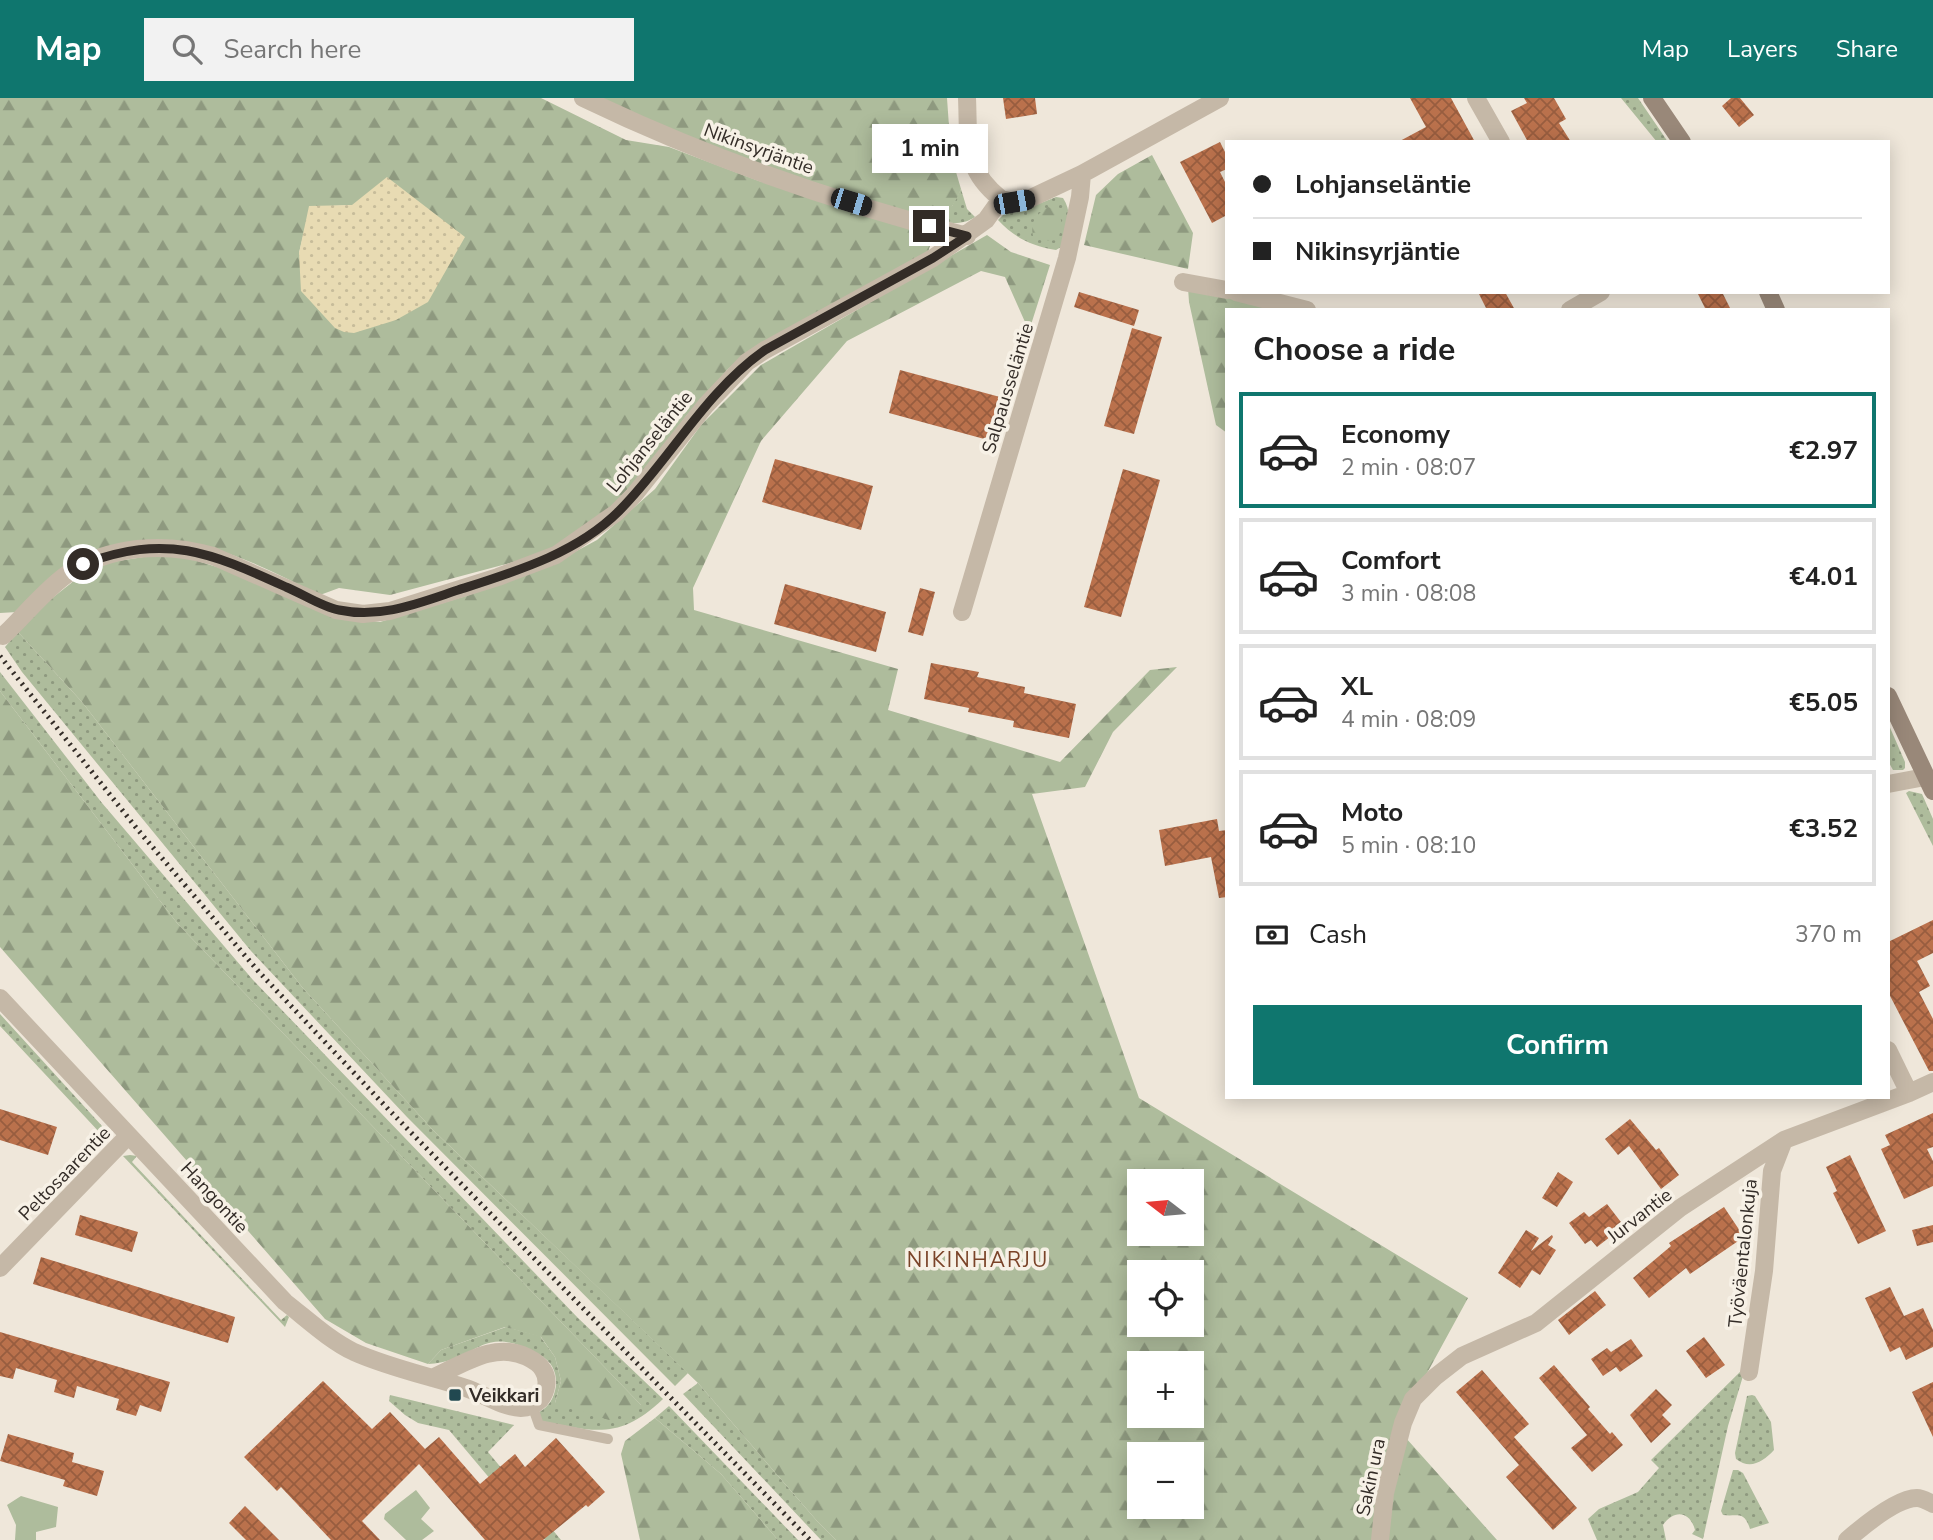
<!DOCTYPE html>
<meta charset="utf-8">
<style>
body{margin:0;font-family:"Nunito Sans",sans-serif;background:#f2f2f2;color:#222;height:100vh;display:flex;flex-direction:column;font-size:26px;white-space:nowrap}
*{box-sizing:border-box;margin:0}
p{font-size:23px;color:#767676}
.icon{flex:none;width:38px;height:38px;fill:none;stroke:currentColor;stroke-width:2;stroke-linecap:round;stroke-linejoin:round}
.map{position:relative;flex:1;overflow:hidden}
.drawer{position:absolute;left:1225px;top:210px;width:665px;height:791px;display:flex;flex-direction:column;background:#fff;border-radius:0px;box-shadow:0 4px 18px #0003}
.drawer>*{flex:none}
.hud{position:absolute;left:1225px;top:42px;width:665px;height:154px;border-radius:0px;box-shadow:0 4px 18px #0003;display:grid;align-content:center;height:154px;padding:0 28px;background:#fff}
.needle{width:46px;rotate:286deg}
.controls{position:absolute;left:1127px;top:1071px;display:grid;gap:14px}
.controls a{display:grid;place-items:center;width:77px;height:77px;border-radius:0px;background:#fff;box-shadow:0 4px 18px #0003;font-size:35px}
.end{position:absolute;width:32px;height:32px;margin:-16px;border:9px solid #332c27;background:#fff;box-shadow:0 0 0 4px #fff}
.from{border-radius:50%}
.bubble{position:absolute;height:49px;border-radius:0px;background:#fff;box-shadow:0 4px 18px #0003;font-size:23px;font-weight:700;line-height:49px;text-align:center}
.car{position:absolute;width:21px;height:42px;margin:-21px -10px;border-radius:9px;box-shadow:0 0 5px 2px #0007;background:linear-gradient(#222 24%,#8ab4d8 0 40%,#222 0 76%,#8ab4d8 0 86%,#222 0)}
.hud b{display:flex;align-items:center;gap:24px;height:66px;font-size:26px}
.hud b+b{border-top:2px solid #e0e0e0}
.hud i{width:18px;height:18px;background:#222}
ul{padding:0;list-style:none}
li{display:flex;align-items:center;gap:21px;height:116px;margin:0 14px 10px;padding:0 14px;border:4px solid #e0e0e0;border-radius:0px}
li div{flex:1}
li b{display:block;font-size:26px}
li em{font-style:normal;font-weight:700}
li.active{border-color:#0f766e}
li>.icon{width:63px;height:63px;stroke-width:1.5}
h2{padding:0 28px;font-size:32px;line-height:84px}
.pay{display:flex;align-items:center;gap:18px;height:77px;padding:0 28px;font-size:26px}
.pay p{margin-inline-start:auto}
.button{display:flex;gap:14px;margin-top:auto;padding:14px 28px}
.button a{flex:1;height:80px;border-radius:0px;background:#0f766e;color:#fff;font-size:28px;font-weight:700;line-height:80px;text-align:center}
header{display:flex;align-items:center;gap:42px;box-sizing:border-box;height:98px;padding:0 35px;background:#0f766e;color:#fff}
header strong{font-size:33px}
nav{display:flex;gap:38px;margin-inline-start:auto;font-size:24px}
.search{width:490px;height:63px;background:#f2f2f2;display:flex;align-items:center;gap:18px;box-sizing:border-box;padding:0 24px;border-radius:0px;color:#767676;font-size:26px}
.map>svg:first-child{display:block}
.grass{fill:url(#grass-dots)}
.forest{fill:url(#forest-firs);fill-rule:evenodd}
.sand{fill:url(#sand-dots)}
.park{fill:#aebc9c}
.building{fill:url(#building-cross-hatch)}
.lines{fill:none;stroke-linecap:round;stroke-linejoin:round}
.lane{stroke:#c5b8a7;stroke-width:10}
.street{stroke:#c5b8a7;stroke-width:18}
.secondary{stroke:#998879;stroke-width:18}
.rail{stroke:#332c27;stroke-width:5;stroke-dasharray:2 5;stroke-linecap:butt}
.route{stroke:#332c27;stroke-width:9}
.poi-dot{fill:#214850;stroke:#f7f1e6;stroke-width:2.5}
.labels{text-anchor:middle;stroke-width:7;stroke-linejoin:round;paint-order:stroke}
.street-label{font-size:19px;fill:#332c27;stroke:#f7f1e6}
.poi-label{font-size:19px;font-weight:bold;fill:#332c27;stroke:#f7f1e6;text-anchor:start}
.neighbourhood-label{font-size:21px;letter-spacing:2px;fill:#7a4328;stroke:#f7f1e6}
</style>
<header>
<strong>Map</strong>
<div class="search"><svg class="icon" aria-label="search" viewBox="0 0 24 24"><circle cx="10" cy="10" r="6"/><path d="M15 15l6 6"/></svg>Search here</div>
<nav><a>Map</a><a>Layers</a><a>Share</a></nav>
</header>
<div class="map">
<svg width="1933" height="1442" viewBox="0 0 1933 1442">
<defs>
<pattern id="grass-dots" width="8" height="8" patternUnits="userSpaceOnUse" patternTransform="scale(1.75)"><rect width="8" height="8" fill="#aebc9c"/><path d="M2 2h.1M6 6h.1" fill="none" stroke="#8e997f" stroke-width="1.8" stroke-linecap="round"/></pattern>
<pattern id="forest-firs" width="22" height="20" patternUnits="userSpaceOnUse" patternTransform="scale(1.75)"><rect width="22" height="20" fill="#aebc9c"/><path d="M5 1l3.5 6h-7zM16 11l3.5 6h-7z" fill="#8e997f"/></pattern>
<pattern id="sand-dots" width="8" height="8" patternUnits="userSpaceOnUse" patternTransform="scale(1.75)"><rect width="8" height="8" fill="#e8dbb3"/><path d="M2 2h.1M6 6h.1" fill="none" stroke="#c7bc9a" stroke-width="1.8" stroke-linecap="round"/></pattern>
<pattern id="building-cross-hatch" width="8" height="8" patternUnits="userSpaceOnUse" patternTransform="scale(1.75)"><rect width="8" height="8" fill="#ba714c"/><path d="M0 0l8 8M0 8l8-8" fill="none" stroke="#985d3f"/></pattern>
</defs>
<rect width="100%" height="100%" fill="#efe7da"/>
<path class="grass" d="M 1621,0 L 1638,0 L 1668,44 L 1657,44 Z
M 961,91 L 967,111 L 975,119 C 956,132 933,121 914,116 L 952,108 Z
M 1056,99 L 1063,100 C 1074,117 1067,132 1061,149 L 1056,152 C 1031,148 1015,140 998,122 L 1007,113 L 1018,114 Z
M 18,534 L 82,604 L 302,889 L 433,1032 L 688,1275 L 675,1288 L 407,1019 L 251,853 L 22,574 L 5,549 Z
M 0,574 L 102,705 L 253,882 L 578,1220 L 663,1301 C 620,1342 595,1334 541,1323 L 539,1314 C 549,1309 554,1300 556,1288 C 557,1274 552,1264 540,1257 C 479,1223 480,1264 428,1266 L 441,1252 L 506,1229 L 540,1238 L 555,1259 L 561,1283 L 555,1305 L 641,1307 L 177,825 L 0,593 Z
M 1888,625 L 1905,664 L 1905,670 L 1903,672 L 1893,672 L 1888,663 Z
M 1909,693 L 1922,696 L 1933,721 L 1933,748 L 1906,695 Z
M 0,916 L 102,1028 L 101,1036 L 0,928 Z
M 130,1057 L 137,1058 L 132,1064 L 281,1222 L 287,1217 L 289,1219 L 285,1229 L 123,1058 Z
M 1746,1268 L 1728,1328 L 1703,1441 L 1692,1436 L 1695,1432 C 1690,1413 1674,1411 1663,1427 L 1666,1442 L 1597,1442 L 1588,1421 L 1599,1411 L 1638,1394 L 1659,1370 L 1651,1362 Z
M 698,1285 L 817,1423 L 836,1442 L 821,1442 L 683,1296 Z
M 390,1297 L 514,1327 L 488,1354 L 561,1442 L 545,1442 L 536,1431 L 533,1432 L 449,1332 L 418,1325 L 405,1317 L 389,1303 Z
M 1752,1297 L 1755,1298 L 1771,1324 L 1774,1352 C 1763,1364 1750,1372 1736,1361 L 1735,1355 L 1747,1298 Z
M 669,1308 L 798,1442 L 778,1442 L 721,1376 L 655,1320 Z
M 1733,1372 L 1738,1372 L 1743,1375 L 1769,1425 L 1750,1431 C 1744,1412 1737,1419 1723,1417 L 1721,1413 Z"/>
<path class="forest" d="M 0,0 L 541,0 L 626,42 L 669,49 L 759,83 L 919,134 L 928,138 L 931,145 L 928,154 L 748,254 L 728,271 L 687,317 L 643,374 L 609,412 L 565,444 L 536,458 L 390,497 L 339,490 L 320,497 C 254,465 198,432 123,446 C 105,449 87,453 72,463 C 51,476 35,496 17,514 L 0,515 ZM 352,107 L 299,155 L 310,109 Z
M 599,0 L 947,0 L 951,57 L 961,91 C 957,100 952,113 942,115 C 916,122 878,105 854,97 C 766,70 682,39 599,0 Z
M 1152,57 L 1193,135 L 1188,171 L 1084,147 L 1096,97 L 1118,76 Z
M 1048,109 L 1059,113 L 1062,127 L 1058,142 L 1043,143 L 1033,138 C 1030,123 1036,117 1048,109 Z
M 987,137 L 1011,154 L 1050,167 L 1029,233 L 1005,179 L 981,173 L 847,243 L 761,343 L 693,490 L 694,512 L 898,571 L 888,612 L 1060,664 L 1150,572 L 1177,569 L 1113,634 L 1085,689 L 1032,696 L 1139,1000 L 1468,1200 L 1397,1330 L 1497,1442 L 836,1442 L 817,1423 L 698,1285 L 433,1032 L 302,889 L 82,604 L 18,534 L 51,501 L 84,475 L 112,464 L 156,457 L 188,460 L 230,473 L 336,518 L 380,524 L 466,498 L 545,470 L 597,442 L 655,391 L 701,327 L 761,267 ZM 1139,1083 L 1192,1083 L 1192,1136 L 1139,1136 ZM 1139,1174 L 1192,1174 L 1192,1227 L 1139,1227 ZM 1139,1265 L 1192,1265 L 1192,1318 L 1139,1318 ZM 1139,1356 L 1192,1356 L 1192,1409 L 1139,1409 Z
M 1188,190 L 1287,212 L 1227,212 L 1227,335 L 1216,327 L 1189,204 Z
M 0,593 L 177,825 L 642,1308 L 609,1322 L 555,1305 L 561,1283 L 555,1259 L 541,1239 L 505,1229 L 441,1252 L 428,1266 L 366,1245 L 325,1221 L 0,849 Z
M 655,1320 L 721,1376 L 778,1442 L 640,1442 L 621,1356 L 625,1343 Z"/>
<path class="sand" d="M 387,79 L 465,139 L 428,204 L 396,222 L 354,235 L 344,234 L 335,230 L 301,193 L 299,155 L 309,108 L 352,107 Z"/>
<path class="park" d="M 416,1392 L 430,1410 L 421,1421 L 434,1433 L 422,1442 L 406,1442 L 384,1421 L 385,1416 Z
M 21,1398 L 58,1409 L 56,1429 L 36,1434 L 36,1442 L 15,1442 L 16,1427 L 7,1407 Z"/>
<path class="building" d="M 1003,0 L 1035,0 L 1037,16 L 1006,21 Z
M 1410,0 L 1451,0 L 1475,44 L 1398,44 L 1426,29 Z
M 1524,0 L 1554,0 L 1566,21 L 1559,25 L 1571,44 L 1528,44 L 1511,13 L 1527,5 Z
M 1731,0 L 1740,0 L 1754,17 L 1739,29 L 1722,8 Z
M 1220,44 L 1227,58 L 1227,71 L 1220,74 L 1227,88 L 1227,117 L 1212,125 L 1180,64 Z
M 1079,194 L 1139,212 L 1134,228 L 1074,209 Z
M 1478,194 L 1505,194 L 1515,212 L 1487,212 Z
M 1697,194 L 1722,194 L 1731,212 L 1706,212 Z
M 1132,230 L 1162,239 L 1134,336 L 1104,328 Z
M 900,272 L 1000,299 L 988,342 L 889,315 Z
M 775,361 L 873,388 L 861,432 L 762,404 Z
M 1123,371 L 1160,382 L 1121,519 L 1084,509 Z
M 785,486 L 886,514 L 876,554 L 774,526 Z
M 920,490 L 935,494 L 923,538 L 908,534 Z
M 931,565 L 979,574 L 977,579 L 1025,589 L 1024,595 L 1076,606 L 1069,640 L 1013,629 L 1014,623 L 968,614 L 969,610 L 924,601 Z
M 1217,721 L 1219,733 L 1227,732 L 1227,799 L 1219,800 L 1211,759 L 1165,768 L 1159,732 Z
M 1933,822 L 1933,855 L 1917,863 L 1930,888 L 1919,894 L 1933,921 L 1933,973 L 1929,973 L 1888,894 L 1888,844 Z
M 0,1011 L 57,1029 L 48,1057 L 0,1042 Z
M 1933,1015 L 1933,1049 L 1927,1051 L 1933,1063 L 1933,1088 L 1904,1101 L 1881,1051 L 1890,1047 L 1885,1037 Z
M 1630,1021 L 1656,1052 L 1659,1050 L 1679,1077 L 1661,1091 L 1629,1048 L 1618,1057 L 1605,1041 Z
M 1850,1057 L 1886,1133 L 1858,1146 L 1833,1095 L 1837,1093 L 1826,1069 Z
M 1558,1074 L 1573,1084 L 1557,1109 L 1542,1100 Z
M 1607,1106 L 1624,1128 L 1597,1149 L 1591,1142 L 1585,1146 L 1569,1125 L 1584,1114 L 1589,1119 Z
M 1724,1109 L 1744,1139 L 1690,1176 L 1686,1170 L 1649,1200 L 1633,1180 L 1671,1148 L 1669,1145 Z
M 80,1117 L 138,1134 L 132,1154 L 75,1137 Z
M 1933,1127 L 1933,1144 L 1917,1148 L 1912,1132 Z
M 1526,1132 L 1539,1140 L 1531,1153 L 1552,1137 L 1553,1139 L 1548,1147 L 1556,1152 L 1540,1177 L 1532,1172 L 1520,1190 L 1498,1175 Z
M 41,1159 L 235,1219 L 228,1245 L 33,1186 Z
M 1890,1189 L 1904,1218 L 1923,1210 L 1933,1232 L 1933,1249 L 1906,1262 L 1900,1249 L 1890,1254 L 1865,1200 Z
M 1595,1193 L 1606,1207 L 1569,1237 L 1558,1222 Z
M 0,1234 L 170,1284 L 161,1314 L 140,1307 L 136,1318 L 116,1312 L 119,1301 L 77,1288 L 74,1300 L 54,1294 L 57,1282 L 16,1270 L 13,1281 L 0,1278 Z
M 1704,1239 L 1725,1267 L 1706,1280 L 1686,1253 Z
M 1631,1241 L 1643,1258 L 1620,1274 L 1616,1269 L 1603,1278 L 1591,1261 L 1607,1250 L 1611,1254 Z
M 1554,1267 L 1590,1309 L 1588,1311 L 1610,1336 L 1612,1334 L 1623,1347 L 1592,1374 L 1571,1350 L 1587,1337 L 1539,1280 Z
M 1482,1272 L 1529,1326 L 1514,1339 L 1577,1410 L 1553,1432 L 1506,1379 L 1519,1367 L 1456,1294 Z
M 323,1283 L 372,1331 L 390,1314 L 425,1351 L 439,1339 L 480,1386 L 515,1356 L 525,1369 L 556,1340 L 605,1394 L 588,1409 L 586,1407 L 543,1442 L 485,1442 L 419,1366 L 362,1423 L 380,1442 L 331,1442 L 281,1389 L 277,1393 L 244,1359 Z
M 1933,1284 L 1933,1339 L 1912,1294 Z
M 1656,1291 L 1672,1307 L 1662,1317 L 1671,1326 L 1651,1345 L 1630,1317 Z
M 8,1336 L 74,1355 L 72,1364 L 104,1373 L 97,1398 L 63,1388 L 65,1382 L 0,1363 Z
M 245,1408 L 279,1442 L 246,1442 L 229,1425 Z"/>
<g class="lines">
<path class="lane" d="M 532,1307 L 539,1327 L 608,1341"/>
<path class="street" d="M 583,0 C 705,59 835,104 967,138
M 967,0 C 969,44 963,71 1001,101
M 1476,0 L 1501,44
M 1183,184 L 1227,192
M 1236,194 L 1307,212
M 1570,212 L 1601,194
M 962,514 L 1067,160 L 1080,99 L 1082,76
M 3,538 C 24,518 43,494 66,477 C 109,447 165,444 213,458 L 336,512 L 363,516 L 390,513 L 498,479 L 556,457 L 616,415 L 634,397 L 706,307 L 747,264 L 765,252 L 933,160 L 986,122 L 1001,101 L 1014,104 L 1029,101 L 1082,76 L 1220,0
M 1888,686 L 1925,679
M 0,900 L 285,1204 C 307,1221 329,1242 354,1254 C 390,1270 429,1278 466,1290 C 483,1296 502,1309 521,1310 C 528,1310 535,1307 540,1302 C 547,1293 549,1281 543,1272 C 540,1266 533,1262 527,1259 C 494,1243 462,1267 432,1280
M 1888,952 L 1909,995
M 0,1170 L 128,1038
M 1749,1274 L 1764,1173 L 1772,1073 L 1784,1042
M 1380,1442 L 1385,1395 L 1403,1325 L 1413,1301 L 1435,1279 L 1462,1258 L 1536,1225 L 1680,1110 L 1784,1042 L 1909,995 L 1933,984
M 1847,1442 C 1862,1429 1897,1400 1917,1400 C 1922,1400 1929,1404 1933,1406"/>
<path class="secondary" d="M 1652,0 L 1682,44
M 1768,194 L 1776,212
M 1888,598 L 1933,693"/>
<path class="rail" d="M 0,558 L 138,732 L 259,874 L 389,1012 L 810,1442"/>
</g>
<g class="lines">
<path class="route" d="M 83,466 C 167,435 209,454 286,489 C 303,496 322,509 339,512 C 381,521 419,505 458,492 C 514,474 576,456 619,413 C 670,362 704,295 765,252 L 933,160 L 967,138 L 929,128"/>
</g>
<rect class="poi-dot" x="448" y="1290" width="14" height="14" rx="3.5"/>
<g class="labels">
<g class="street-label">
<text transform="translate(759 50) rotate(20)" y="7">Nikinsyrjäntie</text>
<text transform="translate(1007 290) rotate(-73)" y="7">Salpausseläntie</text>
<text transform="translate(649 343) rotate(-51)" y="7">Lohjanseläntie</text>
<text transform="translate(64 1075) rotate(-46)" y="7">Peltosaarentie</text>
<text transform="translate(215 1099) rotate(47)" y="7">Hangontie</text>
<text transform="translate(1639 1117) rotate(-38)" y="7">Jurvantie</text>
<text transform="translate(1742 1155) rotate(-84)" y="7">Työväentalonkuja</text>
<text transform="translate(1370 1379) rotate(-78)" y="7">Sakin ura</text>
</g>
<g class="poi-label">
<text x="469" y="1304">Veikkari</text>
</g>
<g class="neighbourhood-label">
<text x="978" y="1169">NIKINHARJU</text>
</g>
</g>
</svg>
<div class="controls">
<a><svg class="needle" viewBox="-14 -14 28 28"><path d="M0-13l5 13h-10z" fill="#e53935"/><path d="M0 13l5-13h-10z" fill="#767676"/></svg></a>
<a><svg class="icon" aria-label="locate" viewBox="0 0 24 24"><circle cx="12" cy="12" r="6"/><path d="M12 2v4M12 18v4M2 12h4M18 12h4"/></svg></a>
<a>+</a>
<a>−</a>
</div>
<i class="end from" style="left:83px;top:466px"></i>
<i class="end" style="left:929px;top:128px"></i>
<div class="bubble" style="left:872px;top:26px;width:116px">1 min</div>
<i class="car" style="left:851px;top:104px;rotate:107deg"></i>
<i class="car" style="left:1014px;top:104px;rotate:80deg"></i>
<div class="hud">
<b><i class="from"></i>Lohjanseläntie</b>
<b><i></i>Nikinsyrjäntie</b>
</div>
<section class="drawer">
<h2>Choose a ride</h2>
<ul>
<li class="active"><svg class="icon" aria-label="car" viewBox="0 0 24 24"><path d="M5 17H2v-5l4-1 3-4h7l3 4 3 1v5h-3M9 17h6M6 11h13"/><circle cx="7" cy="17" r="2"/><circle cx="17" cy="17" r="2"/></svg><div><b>Economy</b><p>2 min · 08:07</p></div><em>€2.97</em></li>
<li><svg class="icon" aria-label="car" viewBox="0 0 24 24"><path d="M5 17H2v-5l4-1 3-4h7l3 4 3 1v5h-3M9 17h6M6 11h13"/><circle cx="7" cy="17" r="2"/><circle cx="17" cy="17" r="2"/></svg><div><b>Comfort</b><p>3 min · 08:08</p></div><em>€4.01</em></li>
<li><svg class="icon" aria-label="car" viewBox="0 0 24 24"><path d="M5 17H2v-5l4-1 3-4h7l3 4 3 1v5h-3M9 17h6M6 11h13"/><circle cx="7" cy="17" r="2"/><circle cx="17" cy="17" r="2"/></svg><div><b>XL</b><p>4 min · 08:09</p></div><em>€5.05</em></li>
<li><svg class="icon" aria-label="car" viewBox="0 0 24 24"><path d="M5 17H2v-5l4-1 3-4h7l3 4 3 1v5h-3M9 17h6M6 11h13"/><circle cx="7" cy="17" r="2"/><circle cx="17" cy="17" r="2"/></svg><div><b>Moto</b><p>5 min · 08:10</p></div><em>€3.52</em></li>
</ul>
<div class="pay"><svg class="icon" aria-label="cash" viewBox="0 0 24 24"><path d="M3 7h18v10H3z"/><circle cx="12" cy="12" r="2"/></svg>Cash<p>370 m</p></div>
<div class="button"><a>Confirm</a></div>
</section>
</div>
